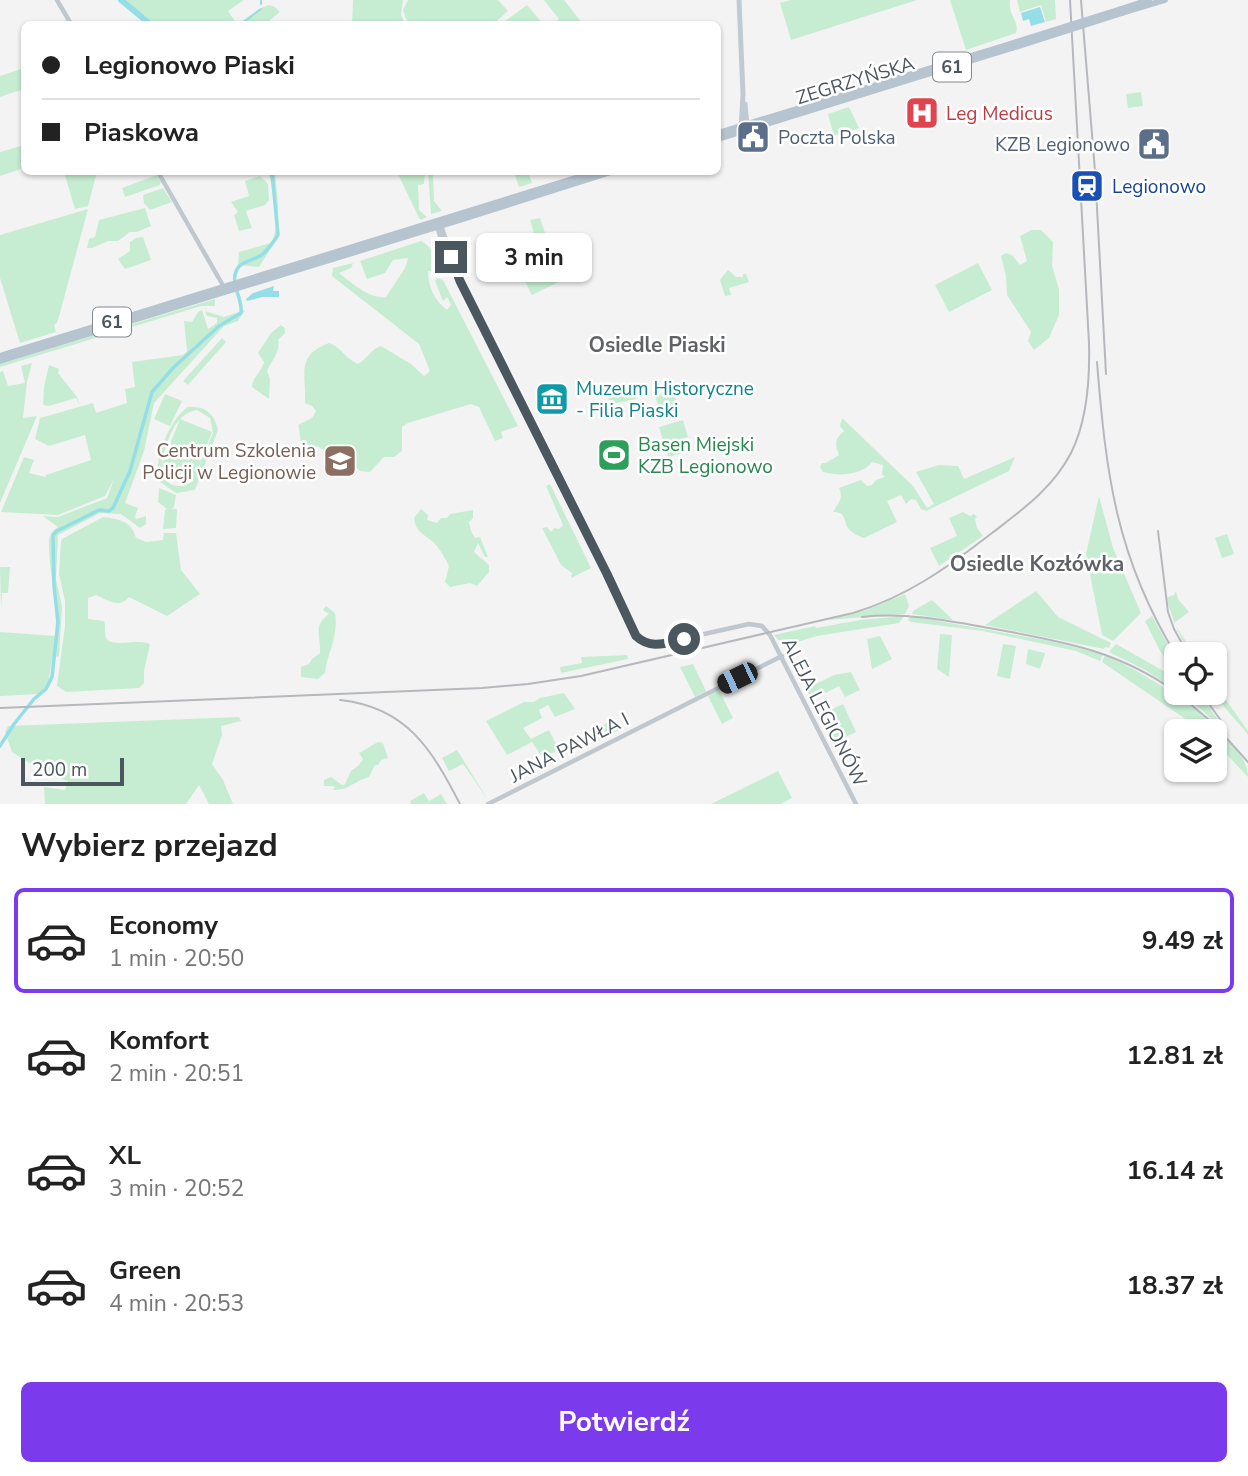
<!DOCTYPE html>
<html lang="pl">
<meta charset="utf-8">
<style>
body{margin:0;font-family:"Nunito Sans",sans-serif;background:#f6f6f6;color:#222;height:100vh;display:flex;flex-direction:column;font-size:26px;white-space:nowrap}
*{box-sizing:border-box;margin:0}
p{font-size:23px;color:#767676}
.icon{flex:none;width:38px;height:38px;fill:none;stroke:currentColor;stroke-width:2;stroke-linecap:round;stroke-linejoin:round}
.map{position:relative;height:804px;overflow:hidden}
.panel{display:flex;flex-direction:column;background:#fff;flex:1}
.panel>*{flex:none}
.banner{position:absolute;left:21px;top:21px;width:700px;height:154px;border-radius:10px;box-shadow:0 2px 5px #0004;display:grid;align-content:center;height:154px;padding:0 21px;background:#fff}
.buttons{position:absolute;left:1164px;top:642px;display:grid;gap:14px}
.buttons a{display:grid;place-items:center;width:63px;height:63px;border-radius:10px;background:#fff;box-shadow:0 2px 5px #0004;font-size:35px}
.scale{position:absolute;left:21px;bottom:18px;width:103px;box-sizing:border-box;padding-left:7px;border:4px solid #4b575f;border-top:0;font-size:19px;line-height:24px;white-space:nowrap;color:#4b575f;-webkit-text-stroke:5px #fff;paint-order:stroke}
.end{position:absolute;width:32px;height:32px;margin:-16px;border:9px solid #4b575f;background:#fff;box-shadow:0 0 0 4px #fff}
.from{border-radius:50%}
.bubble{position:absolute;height:49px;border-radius:10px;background:#fff;box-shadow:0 2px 5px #0004;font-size:23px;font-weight:700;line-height:49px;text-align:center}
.car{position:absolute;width:21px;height:42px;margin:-21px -10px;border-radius:9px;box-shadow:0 0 5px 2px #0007;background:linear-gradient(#222 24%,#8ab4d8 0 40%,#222 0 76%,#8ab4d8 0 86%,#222 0)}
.banner b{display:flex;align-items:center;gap:24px;height:66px;font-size:26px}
.banner b+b{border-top:2px solid #e0e0e0}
.banner i{width:18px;height:18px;background:#222}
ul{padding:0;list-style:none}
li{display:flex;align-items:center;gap:21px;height:105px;margin:0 14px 10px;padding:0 7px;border:4px solid transparent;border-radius:10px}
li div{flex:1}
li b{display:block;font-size:26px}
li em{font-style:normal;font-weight:700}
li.selected{border-color:#7c3aed}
li>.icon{width:63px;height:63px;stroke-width:1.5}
h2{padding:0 21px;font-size:32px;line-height:84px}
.button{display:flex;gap:14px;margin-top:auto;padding:14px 21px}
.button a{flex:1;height:80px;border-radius:10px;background:#7c3aed;color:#fff;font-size:28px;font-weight:700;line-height:80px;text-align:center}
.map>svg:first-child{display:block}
.green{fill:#c6edd1;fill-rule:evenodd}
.water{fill:#96dee7}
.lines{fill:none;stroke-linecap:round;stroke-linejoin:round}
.stream{stroke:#96dee7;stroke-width:2}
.canal{stroke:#96dee7;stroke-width:3.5}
.river{stroke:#96dee7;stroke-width:6}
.tertiary{stroke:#bfc8ce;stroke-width:4.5}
.secondary{stroke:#c0cad2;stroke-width:5}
.primary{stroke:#b5c4ce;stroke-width:6}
.rail{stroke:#b5b8bc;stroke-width:2}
.primary-bridge{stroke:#b5c4ce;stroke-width:6}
.route{stroke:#4b575f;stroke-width:9}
.labels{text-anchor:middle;stroke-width:5;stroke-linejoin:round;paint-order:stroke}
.shield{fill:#fff;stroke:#81898f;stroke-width:2}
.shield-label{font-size:18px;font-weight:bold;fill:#4b575f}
.street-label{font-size:19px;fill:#4b575f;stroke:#fff}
.health-label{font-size:19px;fill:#be3a42;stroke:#fff;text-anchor:start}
.service-label{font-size:19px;fill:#4e5e75;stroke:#fff;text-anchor:start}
.transit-label{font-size:19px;fill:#164399;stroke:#fff;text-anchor:start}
.culture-label{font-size:19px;fill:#0d838f;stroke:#fff;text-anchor:start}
.leisure-label{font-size:19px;fill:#27864d;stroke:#fff;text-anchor:start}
.education-label{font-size:19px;fill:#785e54;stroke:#fff;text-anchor:end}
.neighbourhood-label{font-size:21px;font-weight:bold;fill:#5f6367;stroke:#fff}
</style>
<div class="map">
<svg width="1248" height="804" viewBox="0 0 1248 804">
<rect width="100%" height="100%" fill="#f4f3f3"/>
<path class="green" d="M 118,0 L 244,0 L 228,11 L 237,24 L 147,24 Z
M 353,0 L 403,0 L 401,15 L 405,24 L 352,24 Z
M 408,0 L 498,0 L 508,11 L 493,24 L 408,24 L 403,10 Z
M 544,0 L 564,0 L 583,24 L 553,24 L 559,19 Z
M 791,0 L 917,0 L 791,40 L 780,3 Z
M 950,0 L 1010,0 C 1008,17 1020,21 1016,33 L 966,50 Z
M 1017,0 L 1055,0 L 1056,19 L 1046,22 L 1041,5 L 1020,12 Z
M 269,5 L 275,7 L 280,12 L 265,24 L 238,24 L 259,9 Z
M 527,5 L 543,24 L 501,24 Z
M 24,68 L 24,89 L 0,97 L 0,76 Z
M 1141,92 L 1143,106 L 1128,108 L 1126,94 Z
M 849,107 L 859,128 L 834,136 L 828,114 Z
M 24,145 L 24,168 L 0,176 L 0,152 Z
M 64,172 L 97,172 L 88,206 L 75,209 Z
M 269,172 L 275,172 L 278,204 L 279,236 L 259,267 L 238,265 L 239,252 L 271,243 C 282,224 272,193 269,172 Z
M 397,172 L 425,172 L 424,184 L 418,185 L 419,210 L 427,217 L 421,220 L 419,218 Z
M 428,172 L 433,172 L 434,201 L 442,211 L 431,214 Z
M 514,172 L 528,172 L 532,183 L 519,187 Z
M 157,175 L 161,182 L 160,185 L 125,197 L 122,188 Z
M 260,176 L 268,184 L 269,200 L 265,205 L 246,211 L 252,228 L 239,231 L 234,215 L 238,212 L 231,202 L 249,196 L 245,181 Z
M 163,188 L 172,202 L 150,210 L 144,203 L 143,195 Z
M 145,208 L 151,226 L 137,232 L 130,232 L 118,241 L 108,241 L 92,248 L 87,248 L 89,239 L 95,237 L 99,220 Z
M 88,209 L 60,313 L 57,323 L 54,325 L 56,332 L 20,343 L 0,278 L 0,235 Z
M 540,218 L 561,281 L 532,295 L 523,278 L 519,279 L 513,270 L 542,262 L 530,220 Z
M 1031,230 L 1041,230 L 1053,242 L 1052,265 L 1059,290 L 1059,315 L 1049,338 L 1034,350 L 1028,341 L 1031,332 L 1007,295 L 1006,276 L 1001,256 L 1006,253 L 1012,255 L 1020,265 L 1027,261 L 1020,236 Z
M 143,237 L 151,260 L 125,269 L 118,259 L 130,251 L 130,242 L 136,238 Z
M 421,241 C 432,246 437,260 439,272 L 428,271 C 428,287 435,301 447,310 L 451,305 L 447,297 L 443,301 L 435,281 L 437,278 L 443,280 L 518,426 L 501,432 L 503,438 L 495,441 L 479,407 L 471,404 L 408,423 L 402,427 L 402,451 L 394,457 L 384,457 L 370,472 L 360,471 L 330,446 L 324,450 L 317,446 L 311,453 C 297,447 302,437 298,425 L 312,418 L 316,411 L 312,406 L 305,403 C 306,372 296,356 329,343 C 341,347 346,359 358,364 C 367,359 372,348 381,346 L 411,364 L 424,376 L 430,371 L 419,344 L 332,276 L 333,268 L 353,263 L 351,268 L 339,273 C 352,283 369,299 386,297 L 405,268 L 408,258 L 393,260 L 385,273 L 367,279 L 360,261 Z
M 978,263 L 992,290 L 949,312 L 935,285 Z
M 728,270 L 736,277 L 743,277 L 743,274 L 746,274 L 749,282 L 729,288 L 731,295 L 725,296 L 720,280 Z
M 215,299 L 215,306 L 201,306 L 0,367 L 0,364 Z
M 202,310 L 208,329 L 217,323 L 217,318 L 207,316 L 205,311 L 224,317 L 245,310 L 238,321 L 224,326 L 154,403 L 144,451 L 125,503 L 138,508 L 135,516 L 136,519 L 146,516 L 146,524 L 140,528 L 121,514 L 100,513 L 58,535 L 56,579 L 62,606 L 59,656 L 52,658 L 48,685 L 38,694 L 0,696 L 0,632 L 55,636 C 59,604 48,572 49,540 C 50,534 53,530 58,527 L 43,516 L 58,517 L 107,498 L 114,479 L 105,496 L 58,515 L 1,512 L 24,457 L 34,460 L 29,473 L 46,477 L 46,475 L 91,460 L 85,435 L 49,446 L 35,439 L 40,418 L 93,403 L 96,413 L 127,403 L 125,389 L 135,387 L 132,362 L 183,355 L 187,351 L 184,321 L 192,322 L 198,312 Z
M 281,325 L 285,328 L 285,333 L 278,340 C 281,351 271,361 267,371 L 270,379 L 269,399 L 252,387 C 252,378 262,371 264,362 L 258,353 L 271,333 Z
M 222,338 L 226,342 L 188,385 L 183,381 Z
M 32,363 L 27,382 L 23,418 L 37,416 L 0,503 L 0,372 L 3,371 L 8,386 L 25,383 L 21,366 Z
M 49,365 L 59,369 L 58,373 L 77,397 L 80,405 L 76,398 L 49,406 L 43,405 L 44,387 Z
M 605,382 L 610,386 L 620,386 L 624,394 L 630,391 L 636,394 L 636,399 L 612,404 L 601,385 Z
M 674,392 L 680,412 L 662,416 L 655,396 Z
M 165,394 L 182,401 L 170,426 L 154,419 Z
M 188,407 C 204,405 215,414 218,430 L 195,490 L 176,493 L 160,482 C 151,463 170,418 188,407 ZM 197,410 L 210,418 L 213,433 L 194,479 L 212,432 L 180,419 L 161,467 C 165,447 173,413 197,410 ZM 160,468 L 161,468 L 193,481 C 179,491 164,486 160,468 Z
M 842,418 L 913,486 L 927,508 L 934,504 L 916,472 L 939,465 L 958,466 L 964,479 L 1015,457 L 1009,471 L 926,511 L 921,509 L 916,500 L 911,499 L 906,504 L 901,495 L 887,501 L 897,522 L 864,538 C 858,536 852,533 848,528 C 843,519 846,512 833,512 C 838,503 844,499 839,488 L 861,480 L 867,486 L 872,485 L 876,480 L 885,477 L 882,474 L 883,465 L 872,462 C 862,475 839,477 823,472 L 820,467 L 822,463 L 826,463 L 839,455 C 835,444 834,440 844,431 L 840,426 Z
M 683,420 L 688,437 L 679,440 L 683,453 L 668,457 L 659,427 Z
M 550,484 L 591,568 L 571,578 L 572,573 L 561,565 L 542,528 L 547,527 L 551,532 L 554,528 L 559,529 L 563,525 L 546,486 Z
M 159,488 L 176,495 L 174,507 L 171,509 L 177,509 L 176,528 L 163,529 L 165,510 L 167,509 L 158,502 Z
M 1099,496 L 1113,548 L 1141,613 L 1113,641 L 1102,635 L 1086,554 Z
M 421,509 L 428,515 L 427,520 L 437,523 L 441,518 L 447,518 L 450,514 L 473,510 L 473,518 L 469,522 L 471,531 L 475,538 L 480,537 L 488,557 L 485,557 L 478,543 L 474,552 L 489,565 L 489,572 L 477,586 L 470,583 L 450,587 L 445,582 L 449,566 C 445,558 439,547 432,541 C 423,534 415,531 414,518 Z
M 963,512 L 970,516 L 974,514 L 977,517 L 975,519 L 977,528 L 983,536 L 939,566 L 930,548 L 957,536 L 949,518 Z
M 103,517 C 119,519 132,521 136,538 L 146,542 L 163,540 L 164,533 L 176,533 L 181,570 L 200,594 L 167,616 L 129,597 C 120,609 107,600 96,595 L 88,598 L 88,619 L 104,621 C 106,626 104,633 106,638 C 111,648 138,638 150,644 L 144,671 L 144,683 L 139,688 L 66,692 L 57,686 L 65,626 L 65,601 L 59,574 L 61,542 L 62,539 Z
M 1227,534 L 1234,554 L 1222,558 L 1215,538 Z
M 0,567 L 10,567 L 8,593 L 2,593 L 1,610 Z
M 1036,591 L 1058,617 L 1111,643 L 1109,648 L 1105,647 L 1104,649 L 985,625 Z
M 1176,591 L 1178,599 L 1189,612 L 1174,623 L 1194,654 L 1191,654 C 1178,635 1173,619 1166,598 L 1174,595 Z
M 905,594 L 909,606 L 905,614 L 826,620 L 867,610 Z
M 932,600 L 952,619 L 952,620 L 912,614 L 913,611 Z
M 326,606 L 335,613 C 339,636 327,653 325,673 L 318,679 L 301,677 L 301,667 L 309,664 L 312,659 L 320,653 C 321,634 312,627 329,614 L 323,610 Z
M 904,616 L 899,623 L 817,636 L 791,644 L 790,642 L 786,644 L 780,642 L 774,635 L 815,626 L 816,628 L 860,620 Z
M 911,616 L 1050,641 L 1103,654 L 1100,661 L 1076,651 L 983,631 L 911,622 L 908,620 Z
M 1152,616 L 1176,659 L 1176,674 L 1160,651 L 1145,621 Z
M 940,634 L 952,635 L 949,677 L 937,669 Z
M 880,636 L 892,659 L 872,669 L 867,639 Z
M 1003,644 L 1016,646 L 1010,679 L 997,676 Z
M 1116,644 L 1176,678 L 1176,690 L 1145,670 L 1109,652 Z
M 1028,649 L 1045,653 L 1040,669 L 1026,664 Z
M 627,655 L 628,659 L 561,673 L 560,667 L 582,663 L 581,657 Z
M 1105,655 C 1142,671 1248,733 1248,777 L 1215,742 L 1214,732 L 1203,731 L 1102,662 Z
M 693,664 L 706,691 L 695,697 L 680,667 Z
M 851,672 L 860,690 L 845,697 L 839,686 L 812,700 L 806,689 L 834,675 Z
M 1214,683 L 1248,731 L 1248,735 C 1238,720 1214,702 1214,683 Z
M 719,690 L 733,718 L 722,724 L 708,696 Z
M 564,693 L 575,709 L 555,717 L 548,705 L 539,710 L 542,718 L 523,728 L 531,739 L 549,730 L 559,750 L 542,757 L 532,742 L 507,755 L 486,721 L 524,702 L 534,702 L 540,698 Z
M 1180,693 L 1199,693 L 1231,738 L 1204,712 Z
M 843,704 L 856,732 L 833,743 L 826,729 L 837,724 L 830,710 Z
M 239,717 L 241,721 L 221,726 L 222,735 L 212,764 L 223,780 L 233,804 L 209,804 L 199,785 L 186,804 L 45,804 L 44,787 L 65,790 L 68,781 L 45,773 L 12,752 L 5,732 L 8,726 Z
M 614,719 L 619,730 L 599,740 L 594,730 Z
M 378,742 L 383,743 L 388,758 L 381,760 L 378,765 L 375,765 L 369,777 C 356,780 348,791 333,790 L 335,787 L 333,786 L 324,786 L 324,780 L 331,777 L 342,785 L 345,784 L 351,771 L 359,765 L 363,759 L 359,753 Z
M 457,750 L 488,800 L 463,764 L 449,771 L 442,758 Z
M 778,771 L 792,798 L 781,804 L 711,804 Z
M 424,793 L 429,801 L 441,794 L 447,804 L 411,804 L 410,801 Z"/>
<path class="water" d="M 1040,7 L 1045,22 L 1031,26 L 1029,19 L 1023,21 L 1021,13 Z
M 274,286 L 273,291 L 279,291 L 279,297 L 263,297 L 247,301 L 246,299 L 253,293 Z"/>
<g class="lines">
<path class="stream" d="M 261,4 L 261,0
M 241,24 L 261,9"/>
<path class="canal" d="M 0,746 L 14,724 L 34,699 L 46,689 L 52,677 L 58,622 L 54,586 L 53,535 L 57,531 L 99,510 L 109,511 L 113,508 L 130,471 L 152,392 L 173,368 L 219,326 L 241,313 C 243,300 232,287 235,275 C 238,259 255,262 264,253 C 269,248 274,241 278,235 L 272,172"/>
<path class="river" d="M 121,0 L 150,24"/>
<path class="tertiary" d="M 57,0 L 71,24
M 158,172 L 225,289
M 441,225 L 457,273
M 437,226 L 449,265 L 464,288 L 607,574 L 636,636 L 643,642 L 655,645 L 749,624 L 762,626 L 770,635 L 856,804
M 488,804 L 782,656"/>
<path class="secondary" d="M 739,0 L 743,94 L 741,129
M 745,104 L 747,125"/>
<path class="primary" d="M 1121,9 L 1149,0
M 1122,13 L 1165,0
M 718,133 L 1010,44
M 718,139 L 1012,48
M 0,356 L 595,172
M 0,361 L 463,219 L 611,172"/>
<path class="rail" d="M 1081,0 L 1095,171 L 1106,374
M 1097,362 C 1106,474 1116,557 1176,655
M 1158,531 L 1168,612 L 1174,629 L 1188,654
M 862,617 C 907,612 950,621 995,629 C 1064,642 1117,650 1176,692
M 1177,693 L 1213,723 L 1248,762
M 1201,693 L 1222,722
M 340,700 C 407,707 432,750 460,804
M 0,708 L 482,688 L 528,684 L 581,676 L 853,613 C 907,597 948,567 992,533 C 1022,510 1053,488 1071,453 C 1087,421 1090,379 1089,343 L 1070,0"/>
<path class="primary-bridge" d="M 1010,44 L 1121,9
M 1012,48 L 1122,13"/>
</g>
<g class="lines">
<path class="route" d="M 451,257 L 460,281 L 607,574 L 636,636 C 651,650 666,643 684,639"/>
</g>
<defs>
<symbol id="hospital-square" viewBox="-11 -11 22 22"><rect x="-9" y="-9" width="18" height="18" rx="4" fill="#e0444e" stroke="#fff"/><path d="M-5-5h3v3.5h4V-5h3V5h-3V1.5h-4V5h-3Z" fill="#fff"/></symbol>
<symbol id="civic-square" viewBox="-11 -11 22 22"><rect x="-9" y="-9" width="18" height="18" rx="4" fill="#5c6f8a" stroke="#fff"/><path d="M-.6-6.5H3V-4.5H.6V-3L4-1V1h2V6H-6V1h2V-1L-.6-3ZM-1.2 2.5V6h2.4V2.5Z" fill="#fff"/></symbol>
<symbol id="station-square" viewBox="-11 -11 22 22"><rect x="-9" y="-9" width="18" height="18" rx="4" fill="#1a4fb4" stroke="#fff"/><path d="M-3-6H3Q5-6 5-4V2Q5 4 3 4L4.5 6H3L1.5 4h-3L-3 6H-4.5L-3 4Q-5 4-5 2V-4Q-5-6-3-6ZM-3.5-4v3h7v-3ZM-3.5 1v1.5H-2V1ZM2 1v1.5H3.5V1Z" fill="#fff"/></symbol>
<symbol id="museum-square" viewBox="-11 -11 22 22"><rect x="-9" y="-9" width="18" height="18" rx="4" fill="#0f9aa8" stroke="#fff"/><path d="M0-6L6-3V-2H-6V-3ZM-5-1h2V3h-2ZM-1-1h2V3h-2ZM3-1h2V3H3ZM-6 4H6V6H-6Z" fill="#fff"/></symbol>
<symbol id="stadium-square" viewBox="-11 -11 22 22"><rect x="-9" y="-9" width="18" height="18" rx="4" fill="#2e9e5b" stroke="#fff"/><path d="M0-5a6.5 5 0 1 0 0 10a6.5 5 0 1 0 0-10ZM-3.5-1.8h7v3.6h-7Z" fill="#fff"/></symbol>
<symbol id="university-square" viewBox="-11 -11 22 22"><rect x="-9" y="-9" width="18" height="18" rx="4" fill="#8d6e63" stroke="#fff"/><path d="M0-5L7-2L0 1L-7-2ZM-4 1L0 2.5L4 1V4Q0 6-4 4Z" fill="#fff"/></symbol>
</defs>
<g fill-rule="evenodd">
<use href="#hospital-square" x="903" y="94" width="38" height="38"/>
<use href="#civic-square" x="734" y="118" width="38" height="38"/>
<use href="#civic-square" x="1135" y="125" width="38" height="38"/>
<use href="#station-square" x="1068" y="167" width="38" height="38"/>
<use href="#museum-square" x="533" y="380" width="38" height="38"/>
<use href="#stadium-square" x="595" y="436" width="38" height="38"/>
<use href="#university-square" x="321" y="442" width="38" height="38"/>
</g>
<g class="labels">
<g class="shield">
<rect x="933" y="52.5" width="38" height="29" rx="5"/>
<rect x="93" y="307.5" width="38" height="29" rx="5"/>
</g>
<g class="shield-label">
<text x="952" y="73">61</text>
<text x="112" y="328">61</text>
</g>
<g class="street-label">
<text transform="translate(855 80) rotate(-17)" y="7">ZEGRZYŃSKA</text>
<text transform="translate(825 712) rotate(63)" y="7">ALEJA LEGIONÓW</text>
<text transform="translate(569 747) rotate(-27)" y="7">JANA PAWŁA I</text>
</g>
<g class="health-label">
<text x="946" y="120">Leg Medicus</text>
</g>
<g class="service-label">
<text x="778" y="144">Poczta Polska</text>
<text x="1130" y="151" text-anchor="end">KZB Legionowo</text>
</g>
<g class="transit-label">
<text x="1112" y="193">Legionowo</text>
</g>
<g class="culture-label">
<text x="576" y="395">Muzeum Historyczne<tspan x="576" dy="22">- Filia Piaski</tspan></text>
</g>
<g class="leisure-label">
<text x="638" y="451">Basen Miejski<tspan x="638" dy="22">KZB Legionowo</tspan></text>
</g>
<g class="education-label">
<text x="316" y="457">Centrum Szkolenia<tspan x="316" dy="22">Policji w Legionowie</tspan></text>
</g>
<g class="neighbourhood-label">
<text x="657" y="352">Osiedle Piaski</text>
<text x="1037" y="571">Osiedle Kozłówka</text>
</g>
</g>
</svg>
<div class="buttons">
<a><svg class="icon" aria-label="locate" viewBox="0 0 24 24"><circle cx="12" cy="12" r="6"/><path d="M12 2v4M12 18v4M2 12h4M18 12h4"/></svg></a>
<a><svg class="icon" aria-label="layers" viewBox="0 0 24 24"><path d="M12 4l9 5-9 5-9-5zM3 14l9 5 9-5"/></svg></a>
</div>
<div class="scale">200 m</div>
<i class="end from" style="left:684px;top:639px"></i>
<i class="end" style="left:451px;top:257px"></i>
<div class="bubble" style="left:476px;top:233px;width:116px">3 min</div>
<i class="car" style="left:737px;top:678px;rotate:244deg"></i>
<div class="banner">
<b><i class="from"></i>Legionowo Piaski</b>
<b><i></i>Piaskowa</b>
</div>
</div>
<section class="panel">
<h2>Wybierz przejazd</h2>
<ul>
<li class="selected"><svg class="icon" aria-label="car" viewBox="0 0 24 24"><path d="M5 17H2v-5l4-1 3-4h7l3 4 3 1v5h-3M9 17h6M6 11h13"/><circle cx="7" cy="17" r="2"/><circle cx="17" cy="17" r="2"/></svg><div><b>Economy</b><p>1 min · 20:50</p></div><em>9.49 zł</em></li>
<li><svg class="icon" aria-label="car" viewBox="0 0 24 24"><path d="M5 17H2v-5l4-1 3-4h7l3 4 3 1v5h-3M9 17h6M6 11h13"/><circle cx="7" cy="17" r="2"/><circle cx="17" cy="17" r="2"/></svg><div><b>Komfort</b><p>2 min · 20:51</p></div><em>12.81 zł</em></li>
<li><svg class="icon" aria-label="car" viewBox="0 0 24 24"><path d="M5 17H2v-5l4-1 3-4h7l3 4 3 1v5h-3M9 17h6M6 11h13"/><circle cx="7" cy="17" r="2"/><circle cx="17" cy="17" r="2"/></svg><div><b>XL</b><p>3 min · 20:52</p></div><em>16.14 zł</em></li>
<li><svg class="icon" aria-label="car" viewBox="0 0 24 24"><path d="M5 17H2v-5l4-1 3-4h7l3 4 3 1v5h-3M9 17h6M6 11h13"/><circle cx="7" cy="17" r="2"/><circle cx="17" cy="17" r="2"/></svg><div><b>Green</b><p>4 min · 20:53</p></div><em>18.37 zł</em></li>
</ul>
<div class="button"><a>Potwierdź</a></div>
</section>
